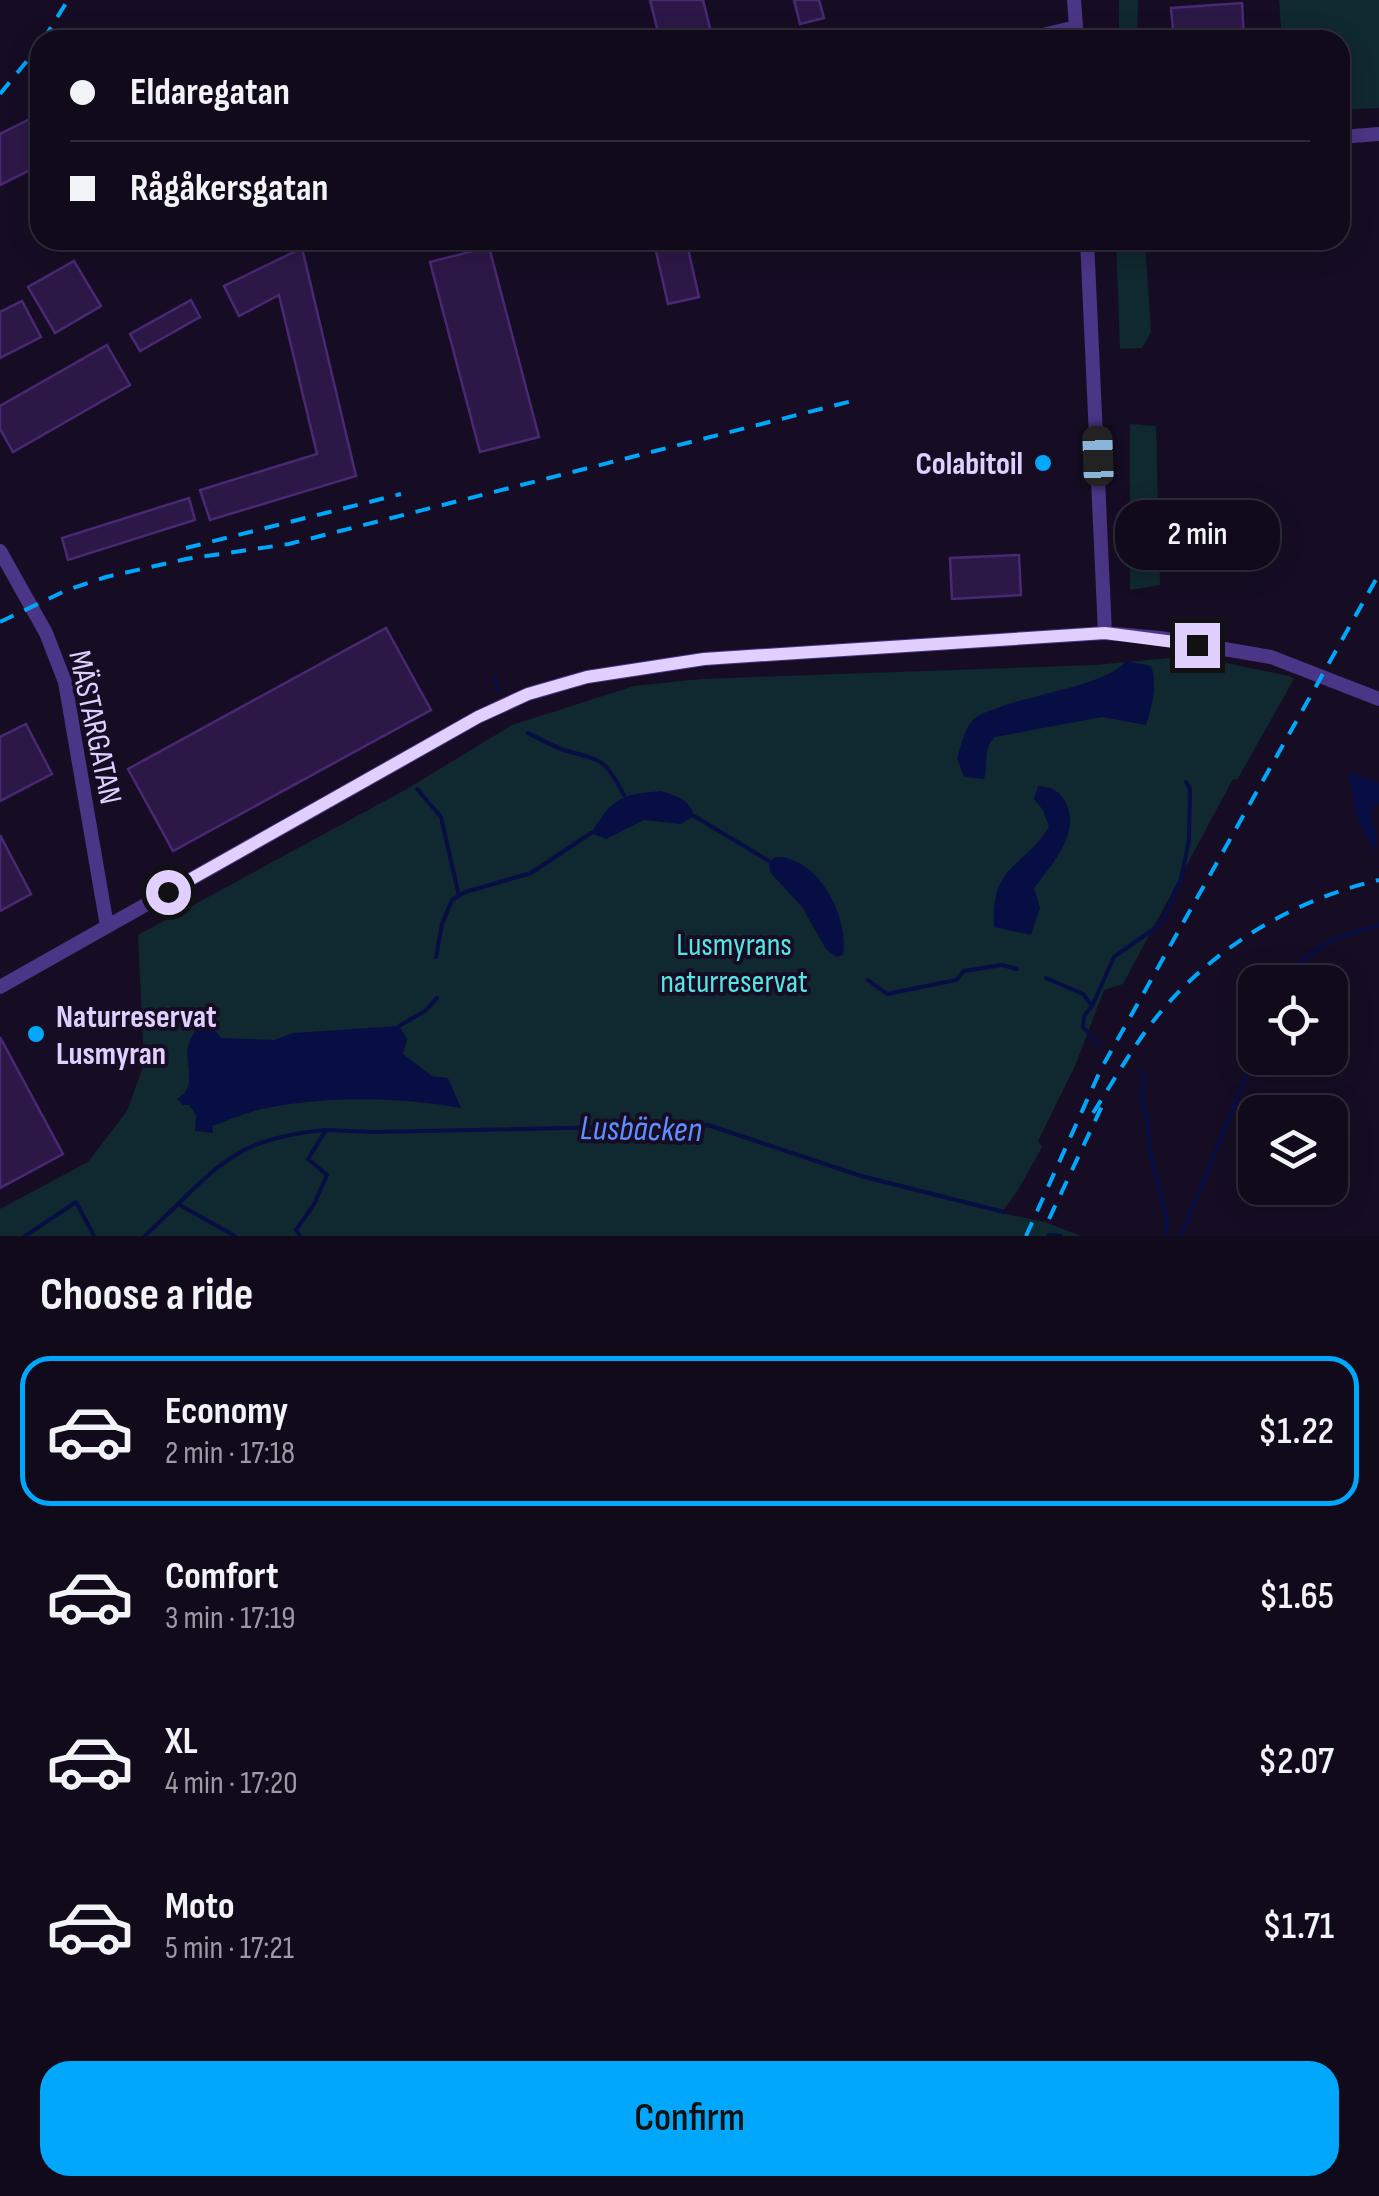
<!DOCTYPE html>
<meta charset="utf-8">
<style>
body{margin:0;font-family:"Sofia Sans Condensed",sans-serif;background:#191324;color:#f1f3f6;height:100vh;display:flex;flex-direction:column;font-size:38px;white-space:nowrap}
*{box-sizing:border-box;margin:0}
p{font-size:32px;color:#9c9aa3}
.icon{flex:none;width:55px;height:55px;fill:none;stroke:currentColor;stroke-width:2;stroke-linecap:round;stroke-linejoin:round}
.map{position:relative;height:1236px;overflow:hidden}
.details{display:flex;flex-direction:column;background:#100a1b;flex:1}
.details>*{flex:none}
.top-card{position:absolute;left:30px;top:30px;width:1320px;height:220px;border-radius:30px;box-shadow:0 5px 25px #0003,0 0 0 2px #302b3a;display:grid;align-content:center;height:220px;padding:0 40px;background:#100a1b}
.buttons{position:absolute;left:1238px;top:965px;display:grid;gap:20px}
.buttons a{display:grid;place-items:center;width:110px;height:110px;border-radius:20px;background:#100a1b;box-shadow:0 5px 25px #0003,0 0 0 2px #302b3a;font-size:50px}
.end{position:absolute;width:45px;height:45px;margin:-22px;border:12px solid #e1d0ff;background:#111;box-shadow:0 0 0 5px #111}
.from{border-radius:50%}
.bubble{position:absolute;height:70px;border-radius:30px;background:#100a1b;box-shadow:0 5px 25px #0003,0 0 0 2px #302b3a;font-size:32px;font-weight:600;line-height:70px;text-align:center}
.car{position:absolute;width:30px;height:60px;margin:-30px -15px;border-radius:12px;box-shadow:0 0 8px 2px #0007;background:linear-gradient(#222 24%,#8ab4d8 0 40%,#222 0 76%,#8ab4d8 0 86%,#222 0)}
.top-card b{display:flex;align-items:center;gap:35px;height:95px;font-size:38px}
.top-card b+b{border-top:2px solid #302b3a}
.top-card i{width:25px;height:25px;background:#f1f3f6}
ul{padding:0;list-style:none}
li{display:flex;align-items:center;gap:30px;height:150px;margin:0 20px 15px;padding:0 20px;border:5px solid transparent;border-radius:30px}
li div{flex:1}
li b{display:block;font-size:38px}
li em{font-style:normal;font-weight:600}
li.active{border-color:#00a7fb}
li>.icon{width:90px;height:90px;stroke-width:1.5}
h2{padding:0 40px;font-size:45px;line-height:120px}
.primary-button{display:flex;gap:20px;margin-top:auto;padding:20px 40px}
.primary-button a{flex:1;height:115px;border-radius:30px;background:#00a7fb;color:#111;font-size:40px;font-weight:600;line-height:115px;text-align:center}
.map>svg:first-child{display:block}
.green{fill:#10282f}
.water{fill:#070e44}
.lines{fill:none;stroke-linecap:round;stroke-linejoin:round}
.stream{stroke:#070e44;stroke-width:4}
.building{fill:#2c1846;stroke:#492874;stroke-width:2.5}
.minor{stroke:#4b3586;stroke-width:14}
.rail{stroke:#00a7fb;stroke-width:4;stroke-dasharray:15 12;stroke-linecap:butt}
.route{stroke:#e1d0ff;stroke-width:12}
.poi-dot{fill:#00a7fb;stroke:#160d24;stroke-width:4}
.labels{text-anchor:middle;stroke-width:8;stroke-linejoin:round;paint-order:stroke}
.poi-label{font-size:32px;font-weight:bold;fill:#e1d0ff;stroke:#160d24;text-anchor:end}
.street-label{font-size:32px;fill:#e1d0ff;stroke:#160d24}
.park-label{font-size:32px;fill:#55e6e4;stroke:#160d24}
.water-label{font-size:35px;font-style:italic;fill:#5e8fff;stroke:#160d24}
</style>
<div class="map">
<svg width="1379" height="1236" viewBox="0 0 1379 1236">
<rect width="100%" height="100%" fill="#160d24"/>
<path class="green" d="M 1119,0 L 1138,0 L 1137,40 L 1119,40 Z
M 1279,0 L 1379,0 L 1379,108 L 1340,110 L 1340,40 L 1282,40 Z
M 1116,240 L 1145,240 L 1151,332 L 1142,348 L 1120,349 Z
M 1130,424 L 1156,426 L 1160,585 L 1130,590 Z
M 1192,656 L 1289,676 L 1294,679 L 1237,780 L 1233,779 L 1123,984 L 1104,990 L 1075,1066 L 1038,1141 L 1042,1147 L 1017,1192 L 1001,1213 L 1045,1222 L 1081,1236 L 0,1236 L 0,1209 L 88,1162 L 127,1111 L 144,1064 L 138,935 L 405,790 L 512,725 L 634,686 L 701,679 L 1094,665 Z"/>
<path class="water" d="M 1126,661 L 1151,666 C 1158,686 1152,706 1146,725 L 1102,717 L 995,737 C 982,749 989,764 984,779 L 964,777 L 957,758 C 961,746 964,730 972,721 C 979,713 991,711 1000,707 C 1030,695 1110,684 1126,661 Z
M 1351,773 L 1379,783 L 1379,804 L 1372,808 L 1370,814 L 1377,834 L 1376,853 L 1358,821 L 1348,774 Z
M 1038,786 C 1050,787 1059,790 1065,801 C 1082,833 1052,864 1034,888 L 1040,908 L 1031,935 L 994,927 C 991,863 1022,870 1049,827 L 1043,810 L 1034,799 Z
M 661,791 C 676,796 690,799 694,816 L 681,824 L 644,820 L 606,839 L 591,833 C 614,797 620,795 661,791 Z
M 776,857 C 818,856 850,918 843,955 L 836,957 L 826,949 L 802,907 L 770,872 L 769,861 Z
M 199,1025 L 211,1026 L 221,1038 L 274,1040 L 293,1033 L 399,1026 L 407,1039 L 403,1054 L 432,1076 L 448,1078 L 461,1108 C 401,1097 333,1096 272,1107 C 252,1110 232,1119 212,1126 L 213,1133 L 195,1131 L 196,1115 L 189,1105 L 183,1105 L 177,1099 C 198,1087 185,1066 188,1047 C 190,1038 195,1032 199,1025 Z"/>
<g class="lines">
<path class="stream" d="M 495,677 L 498,691
M 528,733 C 540,739 552,746 564,750 C 602,761 604,757 624,795
M 417,789 L 441,817 L 459,896
M 694,816 L 769,861
M 436,957 L 442,924 L 452,900 L 465,892 L 531,873 L 591,833
M 1046,978 L 1083,994 L 1092,1006 L 1084,1016 L 1083,1027 L 1099,1045
M 868,980 L 887,994 L 956,980 L 964,971 L 1002,965 L 1017,969
M 1286,982 C 1308,945 1339,937 1379,925
M 1092,1006 L 1114,957 L 1162,923 L 1181,879 L 1189,840 L 1190,789 L 1186,782
M 399,1026 L 425,1011 L 437,998
M 1140,1070 L 1144,1078 L 1142,1102 L 1147,1117 L 1151,1157 L 1167,1220 L 1165,1236
M 178,1204 C 228,1154 252,1137 325,1130
M 1049,1235 L 1061,1236
M 25,1236 L 76,1202 L 94,1236
M 145,1236 L 178,1204 L 235,1236
M 300,1236 L 296,1230 L 314,1204 L 327,1175 L 308,1159 L 326,1130 L 373,1132 L 708,1125 L 861,1176 L 1004,1212
M 1181,1236 L 1255,1055"/>
</g>
<path class="building" d="M 650,0 L 703,0 L 713,40 L 660,40 Z
M 794,0 L 819,0 L 824,18 L 800,24 Z
M 1242,3 L 1244,40 L 1174,40 L 1171,8 Z
M 40,114 L 40,165 L 0,185 L 0,134 Z
M 686,240 L 699,297 L 668,304 L 655,247 Z
M 489,247 L 539,437 L 480,452 L 430,262 Z
M 302,248 L 356,476 L 210,520 L 200,490 L 317,454 L 279,295 L 239,316 L 224,286 Z
M 74,261 L 101,306 L 55,333 L 28,287 Z
M 191,300 L 200,317 L 140,351 L 130,334 Z
M 22,301 L 41,337 L 0,358 L 0,312 Z
M 107,345 L 130,385 L 13,452 L 0,429 L 0,406 Z
M 189,498 L 195,520 L 68,560 L 62,538 Z
M 1019,555 L 1021,595 L 952,599 L 950,558 Z
M 386,628 L 431,710 L 173,851 L 128,769 Z
M 26,724 L 52,774 L 0,801 L 0,737 Z
M 0,835 L 31,894 L 0,911 Z
M 0,1037 L 63,1154 L 0,1188 Z"/>
<g class="lines">
<path class="minor" d="M 1074,0 L 1077,40
M 1022,40 L 1076,27
M 1340,137 L 1379,134
M 1087,240 L 1105,633
M 0,551 L 46,633 L 65,682 L 107,926
M 0,987 L 478,717 L 528,694 L 587,677 L 704,659 L 1105,633 L 1160,638 L 1271,657 L 1379,699"/>
<path class="rail" d="M 43,40 L 68,0
M 0,94 L 40,45
M 186,548 L 401,494
M 0,622 L 67,590 L 106,577 L 186,559 L 289,544 L 860,399
M 1093,1113 C 1111,1085 1128,1055 1148,1028 C 1204,953 1288,901 1379,880
M 1049,1219 L 1103,1104
M 1026,1236 L 1101,1069 L 1379,574"/>
</g>
<g class="lines">
<path class="route" d="M 168,892 L 478,717 L 528,694 L 587,677 L 704,659 L 1105,633 L 1197,645"/>
</g>
<g class="poi-dot">
<circle cx="1043" cy="463" r="10"/>
<circle cx="36" cy="1034" r="10"/>
</g>
<g class="labels">
<g class="poi-label">
<text x="1023" y="474">Colabitoil</text>
<text x="56" y="1027" text-anchor="start">Naturreservat<tspan x="56" dy="37">Lusmyran</tspan></text>
</g>
<g class="street-label">
<text transform="translate(96 727) rotate(78)" y="11">MÄSTARGATAN</text>
</g>
<g class="park-label">
<text x="734" y="955">Lusmyrans<tspan x="734" dy="37">naturreservat</tspan></text>
</g>
<g class="water-label">
<text transform="translate(641 1128) rotate(1)" y="12">Lusbäcken</text>
</g>
</g>
</svg>
<div class="buttons">
<a><svg class="icon" aria-label="locate" viewBox="0 0 24 24"><circle cx="12" cy="12" r="6"/><path d="M12 2v4M12 18v4M2 12h4M18 12h4"/></svg></a>
<a><svg class="icon" aria-label="layers" viewBox="0 0 24 24"><path d="M12 4l9 5-9 5-9-5zM3 14l9 5 9-5"/></svg></a>
</div>
<i class="end from" style="left:168px;top:892px"></i>
<i class="end" style="left:1197px;top:645px"></i>
<div class="bubble" style="left:1115px;top:500px;width:165px">2 min</div>
<i class="car" style="left:1098px;top:456px;rotate:358deg"></i>
<div class="top-card">
<b><i class="from"></i>Eldaregatan</b>
<b><i></i>Rågåkersgatan</b>
</div>
</div>
<section class="details">
<h2>Choose a ride</h2>
<ul>
<li class="active"><svg class="icon" aria-label="car" viewBox="0 0 24 24"><path d="M5 17H2v-5l4-1 3-4h7l3 4 3 1v5h-3M9 17h6M6 11h13"/><circle cx="7" cy="17" r="2"/><circle cx="17" cy="17" r="2"/></svg><div><b>Economy</b><p>2 min · 17:18</p></div><em>$1.22</em></li>
<li><svg class="icon" aria-label="car" viewBox="0 0 24 24"><path d="M5 17H2v-5l4-1 3-4h7l3 4 3 1v5h-3M9 17h6M6 11h13"/><circle cx="7" cy="17" r="2"/><circle cx="17" cy="17" r="2"/></svg><div><b>Comfort</b><p>3 min · 17:19</p></div><em>$1.65</em></li>
<li><svg class="icon" aria-label="car" viewBox="0 0 24 24"><path d="M5 17H2v-5l4-1 3-4h7l3 4 3 1v5h-3M9 17h6M6 11h13"/><circle cx="7" cy="17" r="2"/><circle cx="17" cy="17" r="2"/></svg><div><b>XL</b><p>4 min · 17:20</p></div><em>$2.07</em></li>
<li><svg class="icon" aria-label="car" viewBox="0 0 24 24"><path d="M5 17H2v-5l4-1 3-4h7l3 4 3 1v5h-3M9 17h6M6 11h13"/><circle cx="7" cy="17" r="2"/><circle cx="17" cy="17" r="2"/></svg><div><b>Moto</b><p>5 min · 17:21</p></div><em>$1.71</em></li>
</ul>
<div class="primary-button"><a>Confirm</a></div>
</section>
